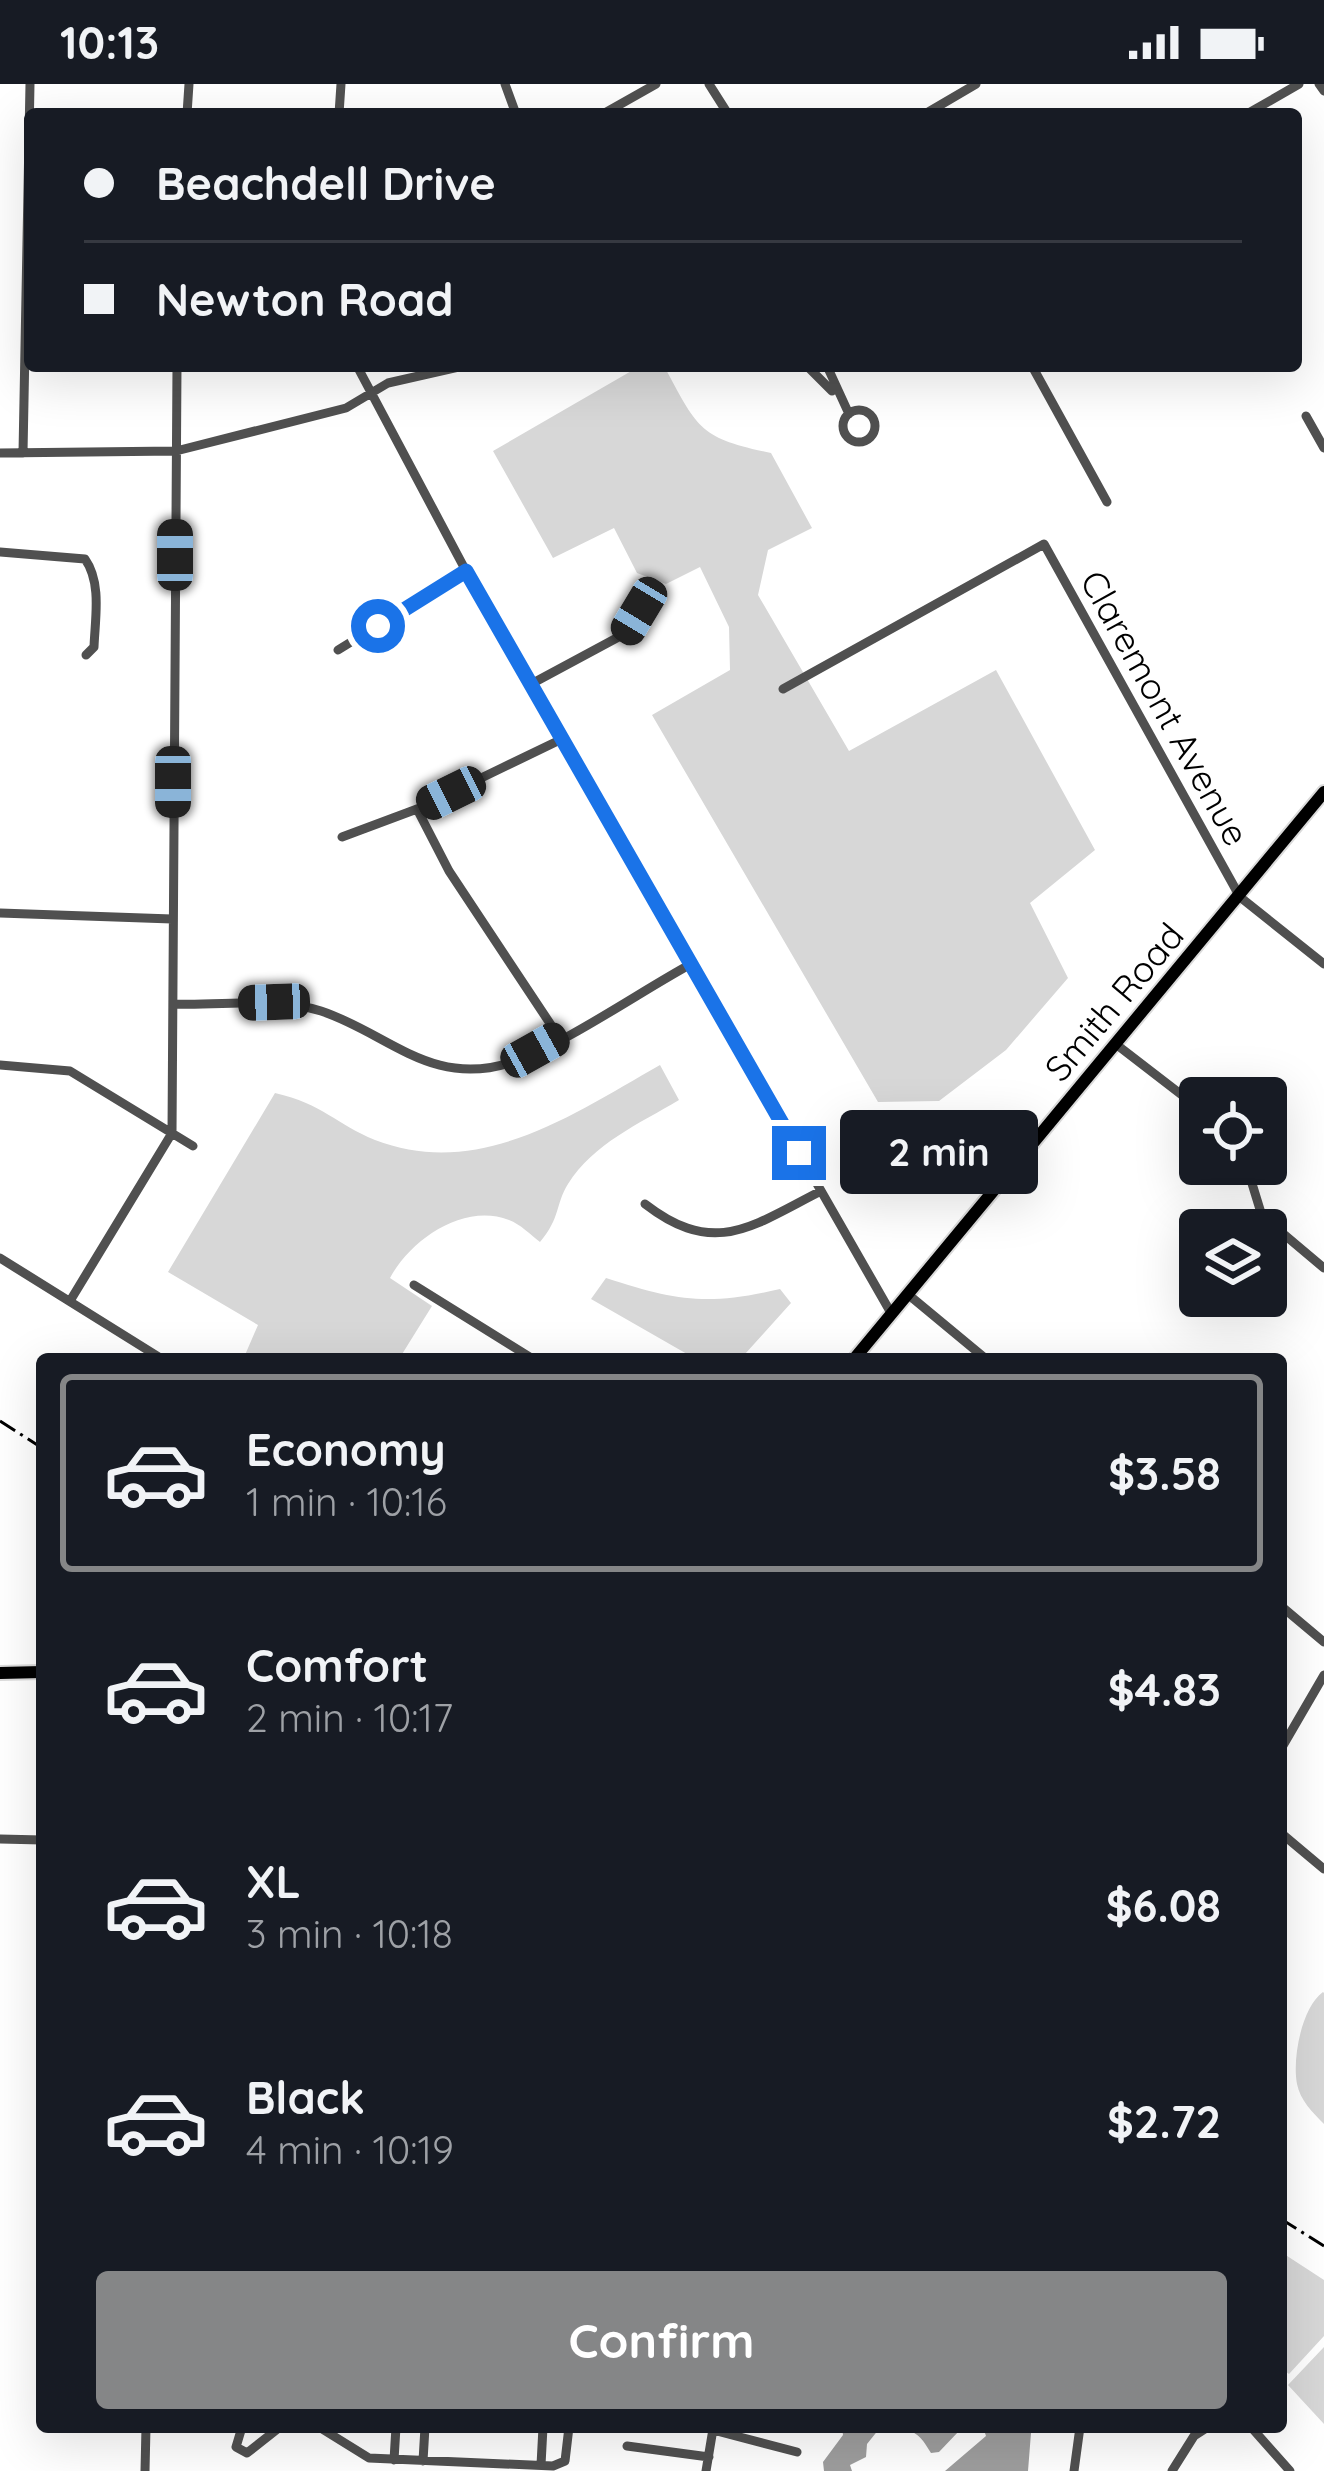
<!DOCTYPE html>
<meta charset="utf-8">
<style>
body{margin:0;font-family:Quicksand,sans-serif;background:#20242c;color:#f1f3f6;height:100vh;display:flex;flex-direction:column;font-size:45px;white-space:nowrap}
*{box-sizing:border-box;margin:0}
p{font-size:39px;color:#9ea1a6}
.icon{flex:none;width:66px;height:66px;fill:none;stroke:currentColor;stroke-width:2;stroke-linecap:round;stroke-linejoin:round}
.map{position:relative;flex:1;overflow:hidden}
.sheet{position:absolute;left:36px;top:1269px;width:1251px;height:1080px;display:flex;flex-direction:column;background:#171b24;border-radius:12px;box-shadow:0 12px 48px #0002}
.sheet>*{flex:none}
.banner{position:absolute;left:24px;top:24px;width:1278px;height:264px;border-radius:12px;box-shadow:0 12px 48px #0002;display:grid;align-content:center;height:264px;padding:0 60px;background:#171b24}
.buttons{position:absolute;left:1179px;top:993px;display:grid;gap:24px}
.buttons a{display:grid;place-items:center;width:108px;height:108px;border-radius:12px;background:#171b24;box-shadow:0 12px 48px #0002;font-size:60px}
.end{position:absolute;width:54px;height:54px;margin:-27px;border:15px solid #1a73e8;background:#fff;box-shadow:0 0 0 6px #fff}
.from{border-radius:50%}
.bubble{position:absolute;height:84px;border-radius:12px;background:#171b24;box-shadow:0 12px 48px #0002;font-size:39px;font-weight:700;line-height:84px;text-align:center}
.car{position:absolute;width:36px;height:72px;margin:-36px -18px;border-radius:15px;box-shadow:0 0 9px 3px #0007;background:linear-gradient(#222 24%,#8ab4d8 0 40%,#222 0 76%,#8ab4d8 0 86%,#222 0)}
.banner b{display:flex;align-items:center;gap:42px;height:114px;font-size:45px}
.banner b+b{border-top:3px solid #363941}
.banner i{width:30px;height:30px;background:#f1f3f6}
ul{padding:21px 0 0;list-style:none}
li{display:flex;align-items:center;gap:36px;height:198px;margin:0 24px 18px;padding:0 36px;border:6px solid transparent;border-radius:12px}
li div{flex:1}
li b{display:block;font-size:45px}
li em{font-style:normal;font-weight:700}
li.on{border-color:#858687}
li>.icon{width:108px;height:108px;stroke-width:1.5}
.primary-button{display:flex;gap:24px;margin-top:auto;padding:24px 60px}
.primary-button a{flex:1;height:138px;border-radius:12px;background:#858687;color:#fff;font-size:48px;font-weight:700;line-height:138px;text-align:center}
.status{display:flex;justify-content:space-between;align-items:center;height:84px;padding:0 60px;background:#171b24;direction:ltr}
.status svg{height:33px;fill:currentColor}
.map>svg:first-child{display:block}
.green{fill:#d7d7d7}
.water{fill:#9e9e9e}
.lines{fill:none;stroke-linecap:round;stroke-linejoin:round}
.major-casing{stroke:#dbdbdb;stroke-width:16}
.minor{stroke:#505050;stroke-width:9}
.major{stroke:#000;stroke-width:12}
.rail{stroke:#000;stroke-width:3;stroke-dasharray:18 6 3 6;stroke-linecap:butt}
.route{stroke:#1a73e8;stroke-width:15}
.labels{text-anchor:middle;stroke-width:10;stroke-linejoin:round;paint-order:stroke}
.street-label{font-size:36px;fill:#000;stroke:#fff}
</style>
<div class="status"><b>10:13</b><svg viewBox="0 0 49 12"><path d="M0 12V9h3v3zM5 12V6h3v6zM10 12V3h3v9zM15 12V0h3v12zM26 1h20v11H26zM47 4h2v5h-2z"/></svg></div>
<div class="map">
<svg width="1324" height="2387" viewBox="0 0 1324 2387">
<rect width="100%" height="100%" fill="#fff"/>
<path class="green" d="M 640,282 L 664,282 C 698,345 699,354 771,369 L 812,444 L 768,466 L 758,511 L 849,667 L 996,586 L 1095,766 L 1030,819 L 1068,894 L 1006,966 L 939,1017 L 878,1018 L 652,631 L 730,586 L 729,543 L 700,483 L 666,500 L 637,489 L 614,444 L 553,474 L 493,367 Z
M 660,981 L 679,1016 C 639,1040 594,1059 568,1100 C 555,1121 561,1133 540,1158 C 531,1151 520,1140 509,1136 C 464,1118 410,1156 390,1194 L 432,1222 L 399,1275 L 251,1275 L 245,1271 L 258,1241 L 168,1188 L 275,1009 C 323,1020 336,1040 375,1056 C 479,1096 572,1031 660,981 Z
M 606,1194 C 676,1217 708,1222 780,1205 L 791,1219 L 745,1270 L 694,1274 L 591,1215 Z
M 1323,1908 L 1324,1909 L 1324,2040 C 1313,2029 1300,2016 1297,2000 C 1292,1974 1302,1923 1323,1908 Z
M 1281,2168 L 1324,2196 L 1324,2252 L 1289,2290 L 1281,2284 Z
M 1324,2263 L 1324,2340 L 1288,2301 Z"/>
<path class="water" d="M 842,2343 L 957,2343 L 959,2347 L 939,2368 L 931,2369 C 911,2334 906,2354 879,2345 L 867,2360 L 866,2373 L 850,2381 L 852,2387 L 824,2387 L 823,2378 L 843,2351 Z
M 983,2343 L 1023,2343 L 1031,2349 L 1028,2387 L 945,2387 L 986,2352 Z"/>
<g class="lines">
<defs>
<path id="major" d="M 854,1275 L 1324,708
M 0,1589 L 42,1588"/>
</defs>
<use href="#major" class="major-casing"/>
<path class="minor" d="M 505,0 L 516,30
M 709,0 L 728,30
M 1319,0 L 1324,7
M 187,30 L 189,0
M 339,30 L 341,0
M 603,30 L 656,0
M 925,30 L 976,0
M 1247,30 L 1299,0
M 357,282 L 466,487 L 891,1229
M 807,282 L 832,307
M 827,282 L 849,330
M 1032,282 L 1107,418
M843 342a16 16 0 1 1 32 0a16 16 0 1 1-32 0Z
M 1306,332 L 1324,364
M 0,369 L 176,367 L 346,324 L 388,299 L 463,282
M 23,369 L 30,0
M 0,468 L 85,475 C 102,499 95,535 94,563 L 86,571
M 338,566 L 466,487
M 533,599 L 626,549 L 639,527
M 783,605 L 1044,460 L 1240,813 L 1324,880
M 417,725 L 449,787 L 559,953
M 342,753 L 417,725 L 564,654
M 0,829 L 172,835
M 174,920 C 223,922 274,912 321,927 C 388,949 432,1005 512,978 C 562,962 641,907 691,880
M 1117,961 L 1200,1025
M 0,981 L 70,987 L 193,1062
M 1246,1080 L 1262,1132 L 1324,1184
M 645,1120 C 715,1174 752,1142 821,1107
M 1249,1146 L 1262,1132
M 0,1174 L 162,1275
M 414,1201 L 533,1275
M 910,1212 L 986,1275
M 70,1217 L 172,1049 L 177,282
M 1281,1522 L 1324,1558
M 1281,1665 L 1324,1591
M 1281,1749 L 1324,1785
M 0,1755 L 42,1756
M 242,2343 L 236,2363 L 247,2369 L 280,2343
M 319,2343 L 369,2374 L 553,2382 L 565,2377 L 569,2343
M 1251,2343 L 1290,2387
M 713,2346 L 797,2368
M 627,2362 L 709,2373
M 394,2376 L 396,2343
M 423,2377 L 425,2343
M 541,2381 L 543,2343
M 145,2387 L 146,2343
M 706,2387 L 713,2345
M 1074,2387 L 1080,2343
M 1172,2387 L 1194,2352 L 1208,2343"/>
<use href="#major" class="major"/>
<path class="rail" d="M 0,1337 L 42,1364
M 1281,2135 L 1324,2162"/>
</g>
<g class="lines">
<path class="route" d="M 378,542 L 466,487 L 799,1069"/>
</g>
<g class="labels">
<g class="street-label">
<text transform="translate(1165 624) rotate(61)" y="13">Claremont Avenue</text>
<text transform="translate(1114 918) rotate(-50)" y="13">Smith Road</text>
</g>
</g>
</svg>
<div class="buttons">
<a><svg class="icon" aria-label="locate" viewBox="0 0 24 24"><circle cx="12" cy="12" r="6"/><path d="M12 2v4M12 18v4M2 12h4M18 12h4"/></svg></a>
<a><svg class="icon" aria-label="layers" viewBox="0 0 24 24"><path d="M12 4l9 5-9 5-9-5zM3 14l9 5 9-5"/></svg></a>
</div>
<i class="end from" style="left:378px;top:542px"></i>
<i class="end" style="left:799px;top:1069px"></i>
<div class="bubble" style="left:840px;top:1026px;width:198px">2 min</div>
<i class="car" style="left:175px;top:471px;rotate:0deg"></i>
<i class="car" style="left:639px;top:527px;rotate:211deg"></i>
<i class="car" style="left:173px;top:698px;rotate:180deg"></i>
<i class="car" style="left:451px;top:709px;rotate:244deg"></i>
<i class="car" style="left:274px;top:918px;rotate:268deg"></i>
<i class="car" style="left:535px;top:966px;rotate:61deg"></i>
<div class="banner">
<b><i class="from"></i>Beachdell Drive</b>
<b><i></i>Newton Road</b>
</div>
<section class="sheet">
<ul>
<li class="on"><svg class="icon" aria-label="car" viewBox="0 0 24 24"><path d="M5 17H2v-5l4-1 3-4h7l3 4 3 1v5h-3M9 17h6M6 11h13"/><circle cx="7" cy="17" r="2"/><circle cx="17" cy="17" r="2"/></svg><div><b>Economy</b><p>1 min · 10:16</p></div><em>$3.58</em></li>
<li><svg class="icon" aria-label="car" viewBox="0 0 24 24"><path d="M5 17H2v-5l4-1 3-4h7l3 4 3 1v5h-3M9 17h6M6 11h13"/><circle cx="7" cy="17" r="2"/><circle cx="17" cy="17" r="2"/></svg><div><b>Comfort</b><p>2 min · 10:17</p></div><em>$4.83</em></li>
<li><svg class="icon" aria-label="car" viewBox="0 0 24 24"><path d="M5 17H2v-5l4-1 3-4h7l3 4 3 1v5h-3M9 17h6M6 11h13"/><circle cx="7" cy="17" r="2"/><circle cx="17" cy="17" r="2"/></svg><div><b>XL</b><p>3 min · 10:18</p></div><em>$6.08</em></li>
<li><svg class="icon" aria-label="car" viewBox="0 0 24 24"><path d="M5 17H2v-5l4-1 3-4h7l3 4 3 1v5h-3M9 17h6M6 11h13"/><circle cx="7" cy="17" r="2"/><circle cx="17" cy="17" r="2"/></svg><div><b>Black</b><p>4 min · 10:19</p></div><em>$2.72</em></li>
</ul>
<div class="primary-button"><a>Confirm</a></div>
</section>
</div>
